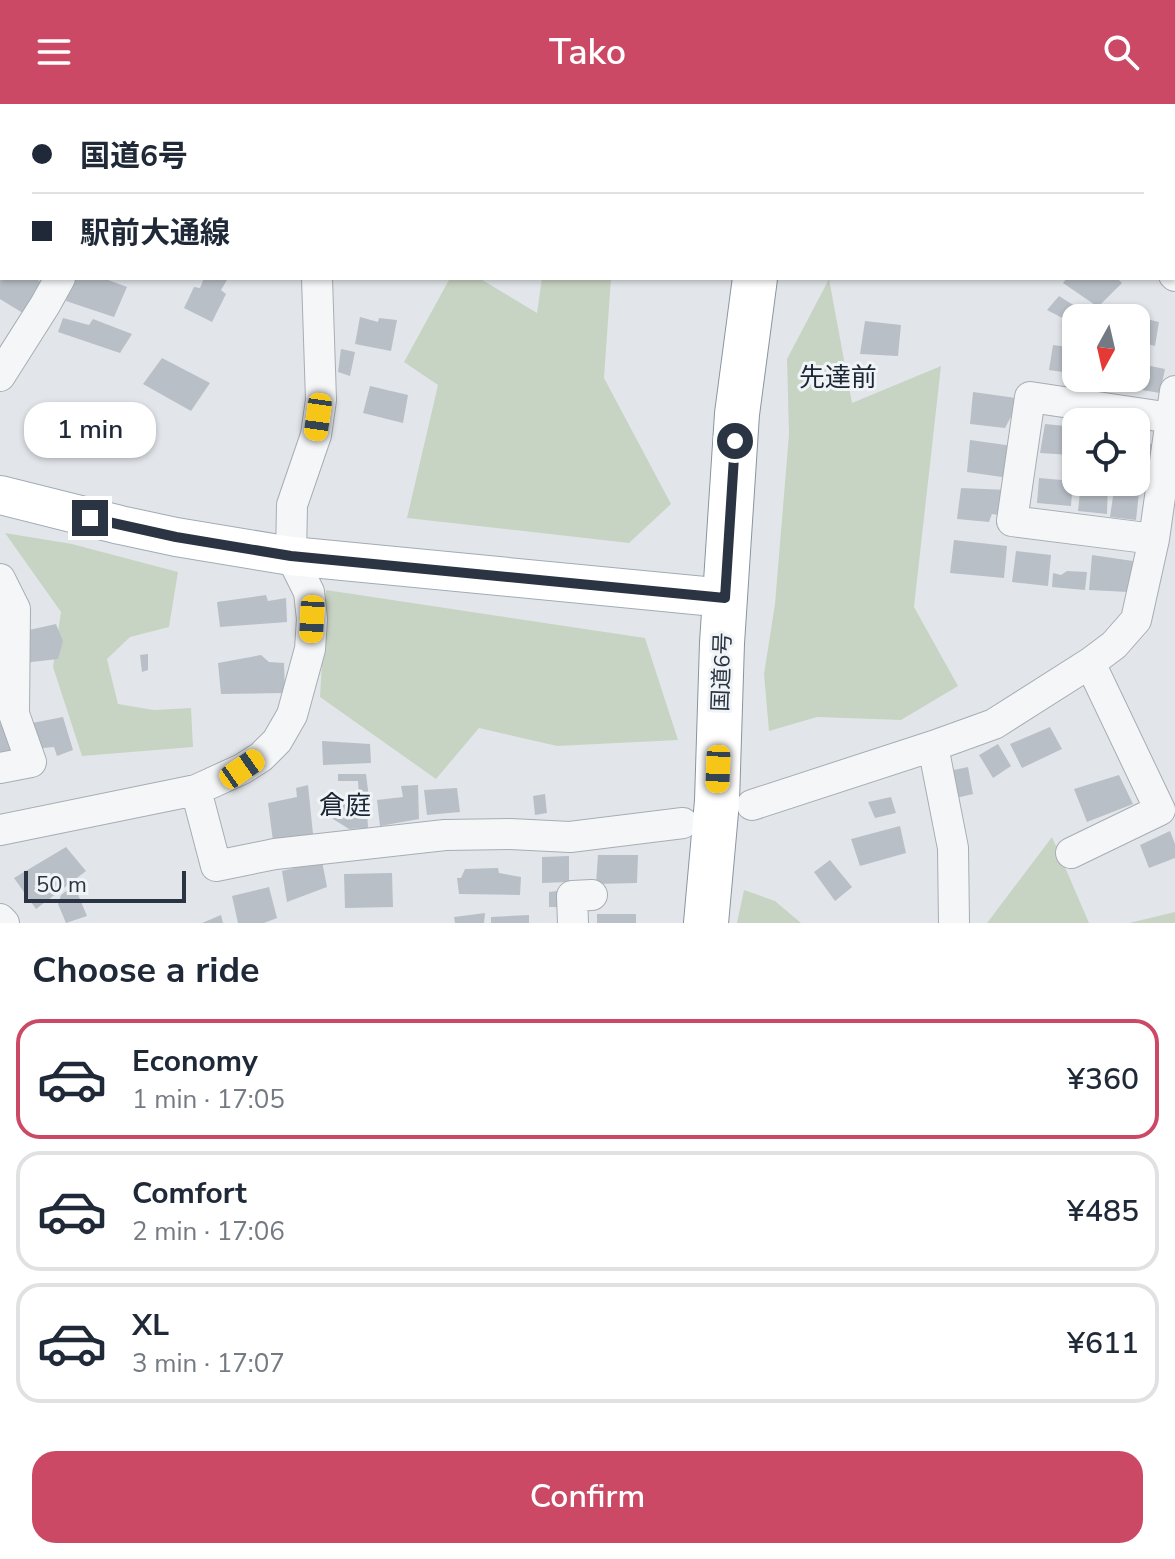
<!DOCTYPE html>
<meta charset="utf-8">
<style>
body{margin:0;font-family:"Nunito Sans","Noto Sans JP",sans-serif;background:#f2f2f3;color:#1f2937;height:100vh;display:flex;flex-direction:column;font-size:30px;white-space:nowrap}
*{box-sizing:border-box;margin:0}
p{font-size:26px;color:#747a83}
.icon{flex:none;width:44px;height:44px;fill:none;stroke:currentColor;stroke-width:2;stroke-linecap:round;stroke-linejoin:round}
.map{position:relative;height:819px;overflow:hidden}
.panel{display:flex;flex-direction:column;background:#fff;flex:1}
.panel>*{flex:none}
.guide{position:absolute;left:0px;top:0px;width:1176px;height:176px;box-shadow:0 2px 6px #0004;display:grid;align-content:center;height:176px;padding:0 32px;background:#fff}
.needle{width:52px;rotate:188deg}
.tools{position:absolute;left:1062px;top:200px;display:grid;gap:16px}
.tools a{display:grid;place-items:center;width:88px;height:88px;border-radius:16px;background:#fff;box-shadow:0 2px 6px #0004;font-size:40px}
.scale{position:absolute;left:24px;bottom:20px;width:162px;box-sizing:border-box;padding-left:8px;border:4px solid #2a3442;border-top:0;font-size:22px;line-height:28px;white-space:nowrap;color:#2a3442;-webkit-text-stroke:6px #f1f4f7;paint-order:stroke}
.end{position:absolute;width:36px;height:36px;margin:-18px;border:10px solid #2a3442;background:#fff;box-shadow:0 0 0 4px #fff}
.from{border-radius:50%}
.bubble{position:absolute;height:56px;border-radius:24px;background:#fff;box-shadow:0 2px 6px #0004;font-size:26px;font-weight:600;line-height:56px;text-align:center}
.car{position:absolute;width:24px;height:48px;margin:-24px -12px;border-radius:10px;box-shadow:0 0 6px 2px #0007;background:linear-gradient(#f5c518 24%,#345 0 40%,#f5c518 0 76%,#345 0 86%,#f5c518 0)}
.guide b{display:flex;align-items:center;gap:28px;height:76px;font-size:30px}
.guide b+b{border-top:2px solid #e0e1e3}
.guide i{width:20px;height:20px;background:#1f2937}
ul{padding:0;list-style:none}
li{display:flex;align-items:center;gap:24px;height:120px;margin:0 16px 12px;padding:0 16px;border:4px solid #e0e1e3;border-radius:24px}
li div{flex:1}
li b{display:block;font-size:30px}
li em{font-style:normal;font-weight:600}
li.on{border-color:#cc4965}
li>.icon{width:72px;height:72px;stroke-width:1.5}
h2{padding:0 32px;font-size:36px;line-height:96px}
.action{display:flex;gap:16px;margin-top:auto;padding:16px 32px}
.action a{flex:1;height:92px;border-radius:24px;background:#cc4965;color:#fff;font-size:32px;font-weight:600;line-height:92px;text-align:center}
header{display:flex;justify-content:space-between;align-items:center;height:104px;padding:0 32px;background:#cc4965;color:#fff;font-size:36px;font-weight:600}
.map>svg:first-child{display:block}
.green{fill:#c8d4c3}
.building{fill:#b9bfc7}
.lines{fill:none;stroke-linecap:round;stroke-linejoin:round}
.minor-casing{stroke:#a7adb4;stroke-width:32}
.major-casing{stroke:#a1abb6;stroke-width:40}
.highway-casing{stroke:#8994a1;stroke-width:46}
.minor{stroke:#f5f6f8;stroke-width:30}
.major{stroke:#fff;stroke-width:38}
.highway{stroke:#fff;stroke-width:44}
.route{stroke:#2a3442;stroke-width:10}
.labels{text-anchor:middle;stroke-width:6;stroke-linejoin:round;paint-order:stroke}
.street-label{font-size:22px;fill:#2a3442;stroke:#f1f4f7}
.quarter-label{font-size:26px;fill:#1c2533;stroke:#f1f4f7}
</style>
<header><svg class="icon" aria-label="menu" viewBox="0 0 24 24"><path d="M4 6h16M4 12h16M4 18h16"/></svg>Tako<svg class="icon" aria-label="search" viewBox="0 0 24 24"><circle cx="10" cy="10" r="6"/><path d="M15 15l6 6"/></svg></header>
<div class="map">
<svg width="1175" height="819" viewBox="0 0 1175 819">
<rect width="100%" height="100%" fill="#e2e6ea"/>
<path class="green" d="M 450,174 L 479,174 L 537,209 L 542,174 L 611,174 L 604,274 L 671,400 L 629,439 L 407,414 L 438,281 L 404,258 Z
M 829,175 L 852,299 L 941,262 L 914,503 L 958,582 L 901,616 L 817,613 L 769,627 L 764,570 L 775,500 L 789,330 L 787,255 Z
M 5,429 L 72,440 L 178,468 L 169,523 L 130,533 L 107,555 L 118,600 L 154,606 L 191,604 L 193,643 L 82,652 L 53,563 L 61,508 Z
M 326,486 L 645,534 L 678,636 L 557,642 L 479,624 L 436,675 L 320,593 Z
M 1052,733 L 1089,819 L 987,819 Z
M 744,786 L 775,797 L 801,819 L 737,819 Z
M 1175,808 L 1175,819 L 1129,819 Z"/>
<path class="building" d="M 0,174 L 35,174 L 45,181 L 26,211 L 0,195 Z
M 73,174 L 103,174 L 127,183 L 114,213 L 66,197 Z
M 204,174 L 223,174 L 227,176 L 221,186 L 226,190 L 212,218 L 184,204 L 194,183 L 200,184 Z
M 1067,174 L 1117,174 L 1122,179 L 1098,203 L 1063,179 Z
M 1059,192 L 1086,209 L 1083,214 L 1076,214 L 1076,221 L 1047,206 Z
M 1122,209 L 1159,218 L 1155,242 L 1136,237 L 1136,214 L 1120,214 Z
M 360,213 L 378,218 L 379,214 L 397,216 L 391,247 L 355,240 Z
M 63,214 L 89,221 L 93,215 L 132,230 L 120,249 L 58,228 Z
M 865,217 L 901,221 L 898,252 L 860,250 Z
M 1053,241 L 1076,244 L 1076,270 L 1049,266 Z
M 341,245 L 355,248 L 350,272 L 338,268 Z
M 162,254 L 210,279 L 191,307 L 143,280 Z
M 1136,259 L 1165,265 L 1160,289 L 1124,283 L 1125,274 L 1136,274 Z
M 370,282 L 408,291 L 403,319 L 363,309 Z
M 973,288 L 1016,294 L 1015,305 L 1005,324 L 970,320 Z
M 1045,320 L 1075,323 L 1071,351 L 1040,349 Z
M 970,336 L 1013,342 L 1009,374 L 967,368 Z
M 1136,339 L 1152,340 L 1150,352 L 1142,367 L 1136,366 Z
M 1039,374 L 1073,377 L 1071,402 L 1037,399 Z
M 1081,378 L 1108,380 L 1107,410 L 1078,407 Z
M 1115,378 L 1140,380 L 1136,416 L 1110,413 Z
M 961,384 L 1008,386 L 1005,412 L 992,410 L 989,418 L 957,415 Z
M 954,436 L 1007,442 L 1004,474 L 950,469 Z
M 1016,447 L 1051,451 L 1048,482 L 1012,478 Z
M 1092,451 L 1133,457 L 1128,488 L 1089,486 Z
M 1067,467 L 1087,468 L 1085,486 L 1052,483 L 1053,469 L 1061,471 Z
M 266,491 L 268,497 L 286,494 L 287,518 L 220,523 L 217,498 Z
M 56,520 L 63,537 L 58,555 L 23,559 L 20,528 Z
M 148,550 L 148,566 L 142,568 L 140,551 Z
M 261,551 L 269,558 L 284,559 L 285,589 L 221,590 L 218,559 Z
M 63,613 L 73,646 L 57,652 L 54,643 L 33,645 L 27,620 Z
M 6,617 L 16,646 L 0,651 L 0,620 Z
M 1050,623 L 1062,645 L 1022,664 L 1010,640 Z
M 322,637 L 370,640 L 371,659 L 323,661 Z
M 998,640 L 1011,662 L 993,674 L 979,651 Z
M 968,663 L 973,690 L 956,694 L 949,667 Z
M 338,670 L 366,670 L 369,694 L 359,696 L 358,677 L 338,677 Z
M 1119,671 L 1133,700 L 1087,718 L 1074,685 Z
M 308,681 L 313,730 L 273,737 L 268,699 L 297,693 L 296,684 Z
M 418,681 L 419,715 L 380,722 L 377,696 L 403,693 L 401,682 Z
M 457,684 L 460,708 L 427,711 L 424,686 Z
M 545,690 L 547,709 L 535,711 L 533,692 Z
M 891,693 L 896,709 L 875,714 L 868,698 Z
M 352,699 L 354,704 L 367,703 L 368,724 L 349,725 L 333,715 L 332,701 Z
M 900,722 L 906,749 L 860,762 L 851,735 Z
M 1170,727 L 1175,740 L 1175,754 L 1149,764 L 1140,741 Z
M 66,743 L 86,767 L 36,805 L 14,774 Z
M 598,751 L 638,751 L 637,779 L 596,780 Z
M 569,752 L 569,778 L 542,779 L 542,753 Z
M 830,756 L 852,783 L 835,797 L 814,768 Z
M 322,757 L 327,783 L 287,798 L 282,767 Z
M 498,764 L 499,769 L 521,773 L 520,791 L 459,790 L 457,774 L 461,774 L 465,765 Z
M 392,769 L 393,803 L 345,804 L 344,770 Z
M 74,781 L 87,812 L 66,819 L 58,800 L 61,791 Z
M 269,783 L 277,814 L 264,819 L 238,819 L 232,792 Z
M 566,786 L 566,803 L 549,803 L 549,788 Z
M 485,809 L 484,819 L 455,819 L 454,813 Z
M 597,810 L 636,810 L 636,819 L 597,819 Z
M 221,811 L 223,819 L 202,819 Z
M 529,811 L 529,819 L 491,819 L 491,813 Z"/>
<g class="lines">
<defs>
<path id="minor" d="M 488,0 L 489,2
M 922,0 L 925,2
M 0,12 L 2,14
M 1174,171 L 1175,172
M 0,272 L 45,201 L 60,174
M 1154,435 L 1012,417 L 1030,293 L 1171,314
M 0,475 L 15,505 L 14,610 L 31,658 L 0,664
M 933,642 L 953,744 L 954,819
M 196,686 L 216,762 L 275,750 L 445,731 L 510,730 L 570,733 L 683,719
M 752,701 L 933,642 L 994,620 L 1090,559 L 1114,541 L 1136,516 L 1154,435 L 1175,287
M 0,726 L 196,686 L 242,665 L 261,653 L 277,637 L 292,611 L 310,545 L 312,515 L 309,488 L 291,452 L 292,401 L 316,331 L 321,296 L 317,174
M 1071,749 L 1160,706 L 1090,559
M 0,815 L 4,819
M 573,819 L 572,792 L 592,791"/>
<path id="major" d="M 0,391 L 120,421 L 176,433 L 291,452 L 725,494"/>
<path id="highway" d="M 778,2 L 778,0
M 706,819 L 717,697 L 722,539 L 737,310 L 755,174"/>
</defs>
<use href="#minor" class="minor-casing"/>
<use href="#major" class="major-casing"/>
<use href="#highway" class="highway-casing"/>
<use href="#minor" class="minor"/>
<use href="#major" class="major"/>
<use href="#highway" class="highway"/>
</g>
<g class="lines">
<path class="route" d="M 90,414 L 176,433 L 291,452 L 725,494 L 735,337"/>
</g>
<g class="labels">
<g class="street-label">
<text transform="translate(721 568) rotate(-88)" y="8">国道6号</text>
</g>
<g class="quarter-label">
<text x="838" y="282">先達前</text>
<text x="345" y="710">倉庭</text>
</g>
</g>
</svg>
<div class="tools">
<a><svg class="needle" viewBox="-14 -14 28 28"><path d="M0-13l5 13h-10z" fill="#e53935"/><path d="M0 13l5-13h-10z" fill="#747a83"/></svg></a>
<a><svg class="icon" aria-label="locate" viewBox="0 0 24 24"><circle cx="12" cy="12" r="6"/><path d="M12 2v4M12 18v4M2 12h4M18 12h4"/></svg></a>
</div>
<div class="scale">50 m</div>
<i class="end from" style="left:735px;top:337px"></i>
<i class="end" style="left:90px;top:414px"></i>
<div class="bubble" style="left:24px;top:298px;width:132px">1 min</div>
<i class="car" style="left:318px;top:313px;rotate:188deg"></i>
<i class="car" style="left:312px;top:515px;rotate:183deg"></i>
<i class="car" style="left:242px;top:665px;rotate:55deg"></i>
<i class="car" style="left:718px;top:665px;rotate:182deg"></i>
<div class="guide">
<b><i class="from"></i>国道6号</b>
<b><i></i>駅前大通線</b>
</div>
</div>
<section class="panel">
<h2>Choose a ride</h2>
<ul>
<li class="on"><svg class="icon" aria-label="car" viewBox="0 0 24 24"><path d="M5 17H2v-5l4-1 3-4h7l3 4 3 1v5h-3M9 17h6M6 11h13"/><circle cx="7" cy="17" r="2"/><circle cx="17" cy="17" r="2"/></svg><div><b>Economy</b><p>1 min · 17:05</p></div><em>¥360</em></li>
<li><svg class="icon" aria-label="car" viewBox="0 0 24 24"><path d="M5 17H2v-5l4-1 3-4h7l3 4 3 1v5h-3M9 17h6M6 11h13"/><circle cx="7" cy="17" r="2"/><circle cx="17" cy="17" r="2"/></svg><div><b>Comfort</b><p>2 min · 17:06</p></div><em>¥485</em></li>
<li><svg class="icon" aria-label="car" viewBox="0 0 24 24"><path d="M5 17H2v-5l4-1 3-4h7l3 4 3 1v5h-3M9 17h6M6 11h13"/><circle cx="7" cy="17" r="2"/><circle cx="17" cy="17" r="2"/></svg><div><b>XL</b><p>3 min · 17:07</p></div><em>¥611</em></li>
</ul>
<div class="action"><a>Confirm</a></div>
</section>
